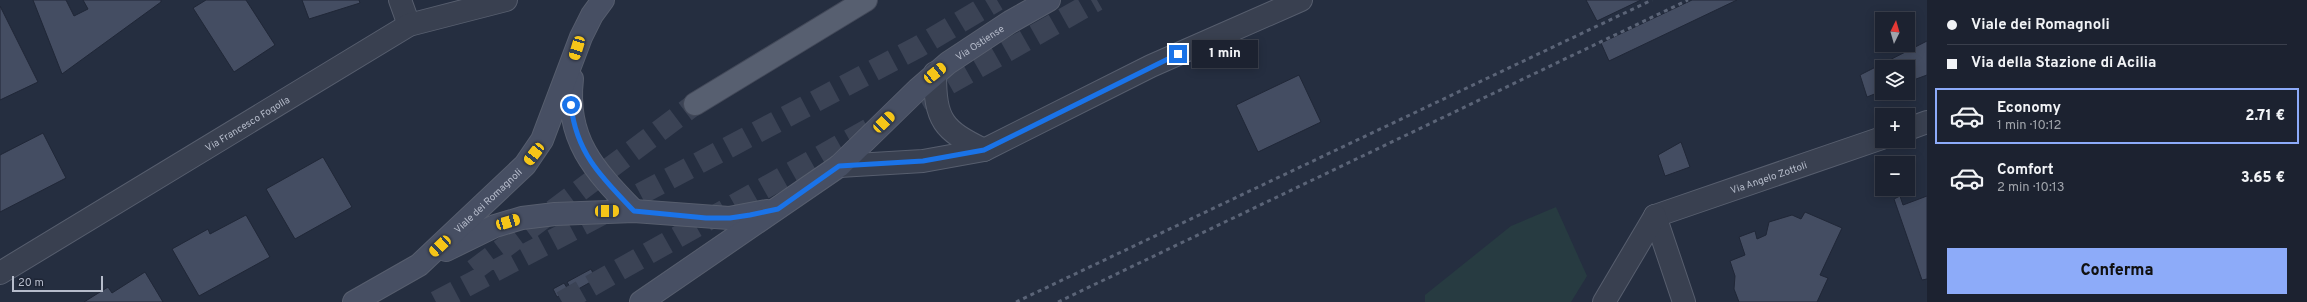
<!DOCTYPE html>
<html lang="it">
<meta charset="utf-8">
<style>
body{margin:0;font-family:Overpass,sans-serif;background:#252a38;color:#f1f3f6;height:100vh;display:flex;flex-direction:column;font-size:15px;white-space:nowrap}
*{box-sizing:border-box;margin:0}
p{font-size:13px;color:#a0a4ab}
.icon{flex:none;width:22px;height:22px;fill:none;stroke:currentColor;stroke-width:2;stroke-linecap:round;stroke-linejoin:round}
.map{position:relative;flex:1;overflow:hidden}
.drawer{display:flex;flex-direction:column;background:#1c2230;width:380px}
.drawer>*{flex:none}
.hud{display:grid;align-content:center;height:88px;padding:0 20px;background:#1c2230}
.needle{width:26px;rotate:5deg}
.tools{position:absolute;left:1875px;top:12px;display:grid;gap:8px}
.tools a{display:grid;place-items:center;width:40px;height:40px;border-radius:0px;background:#1c2230;box-shadow:0 2px 10px #0003,0 0 0 1px #3a3f4c;font-size:20px}
.scale{position:absolute;left:12px;bottom:10px;width:91px;box-sizing:border-box;padding-left:4px;border:2px solid #b6bccb;border-top:0;font-size:11px;line-height:14px;white-space:nowrap;color:#b6bccb;-webkit-text-stroke:3px #1e2535;paint-order:stroke}
.end{position:absolute;width:18px;height:18px;margin:-9px;border:5px solid #1a73e8;background:#fff;box-shadow:0 0 0 2px #fff}
.from{border-radius:50%}
.bubble{position:absolute;height:28px;border-radius:0px;background:#1c2230;box-shadow:0 2px 10px #0003,0 0 0 1px #3a3f4c;font-size:13px;font-weight:800;line-height:28px;text-align:center}
.car{position:absolute;width:12px;height:24px;margin:-12px -6px;border-radius:5px;box-shadow:0 0 3px 1px #0007;background:linear-gradient(#f5c518 24%,#345 0 40%,#f5c518 0 76%,#345 0 86%,#f5c518 0)}
.hud b{display:flex;align-items:center;gap:14px;height:38px;font-size:15px}
.hud b+b{border-top:1px solid #3a3f4c}
.hud i{width:10px;height:10px;background:#f1f3f6}
ul{padding:0;list-style:none}
li{display:flex;align-items:center;gap:12px;height:56px;margin:0 8px 6px;padding:0 12px;border:2px solid transparent;border-radius:0px}
li div{flex:1}
li b{display:block;font-size:15px}
li em{font-style:normal;font-weight:800}
li.on{border-color:#8dabf9}
li>.icon{width:36px;height:36px;stroke-width:1.5}
.button{display:flex;gap:8px;margin-top:auto;padding:8px 20px}
.button a{flex:1;height:46px;border-radius:0px;background:#8dabf9;color:#111;font-size:16px;font-weight:800;line-height:46px;text-align:center}
main{display:flex;flex:1;min-height:0}
.map>svg:first-child{display:block}
.green{fill:#273b41}
.building{fill:#444d62;stroke:#202737}
.lines{fill:none;stroke-linecap:round;stroke-linejoin:round}
.secondary-tunnel{stroke:#3b4355;stroke-width:22;stroke-dasharray:22 11;stroke-linecap:butt}
.primary-tunnel{stroke:#3b4355;stroke-width:22;stroke-dasharray:22 11;stroke-linecap:butt}
.minor-casing{stroke:#575e6e;stroke-width:24}
.secondary-casing{stroke:#575e6e;stroke-width:24}
.primary-casing{stroke:#434959;stroke-width:24}
.minor{stroke:#394050;stroke-width:22}
.secondary{stroke:#474f63;stroke-width:22}
.primary{stroke:#575f70;stroke-width:22}
.rail{stroke:#5b6477;stroke-width:3;stroke-dasharray:4 4;stroke-linecap:butt}
.route{stroke:#1a73e8;stroke-width:5}
.labels{text-anchor:middle;stroke-width:3;stroke-linejoin:round;paint-order:stroke}
.street-label{font-size:10px;fill:#b6bccb;stroke:#1e2535}
</style>
<main>
<div class="map">
<svg width="1927" height="302" viewBox="0 0 1927 302">
<rect width="100%" height="100%" fill="#252e40"/>
<path class="green" d="M 1556,207 L 1587,276 L 1571,302 L 1425,302 L 1425,295 L 1511,226 Z"/>
<path class="building" d="M 33,0 L 66,0 L 74,16 L 88,9 L 83,0 L 161,0 L 161,2 L 62,74 Z
M 206,0 L 246,0 L 275,45 L 234,72 L 193,8 Z
M 302,0 L 359,0 L 360,3 L 309,19 Z
M 1586,0 L 1641,0 L 1597,21 Z
M 1692,0 L 1737,0 L 1609,61 L 1601,43 Z
M 0,6 L 38,82 L 0,100 Z
M 1927,41 L 1927,75 L 1908,82 L 1908,67 L 1882,67 L 1882,91 L 1867,97 L 1860,75 Z
M 1299,75 L 1321,122 L 1258,152 L 1236,105 Z
M 43,133 L 66,178 L 0,212 L 0,155 Z
M 1681,142 L 1690,167 L 1665,176 L 1658,155 Z
M 323,157 L 352,207 L 295,239 L 266,189 Z
M 1900,196 L 1903,205 L 1927,196 L 1927,279 L 1922,280 L 1894,199 Z
M 1805,212 L 1842,228 L 1820,275 L 1828,278 L 1817,302 L 1739,302 L 1734,289 L 1735,276 L 1730,261 L 1745,255 L 1739,237 L 1755,231 L 1757,239 L 1766,235 L 1769,222 L 1792,215 L 1801,219 Z
M 246,215 L 270,257 L 199,296 L 172,249 L 208,229 L 210,234 Z
M 591,269 L 596,279 L 573,292 L 567,282 Z
M 145,272 L 163,302 L 84,302 L 108,287 L 112,293 Z
M 564,283 L 569,291 L 557,297 L 553,289 Z"/>
<g class="lines">
<path class="secondary-tunnel" d="M 920,100 L 1097,0
M 562,302 L 878,124"/>
<path class="primary-tunnel" d="M 474,270 L 695,104
M 436,302 L 918,47 L 997,0"/>
<defs>
<g id="minor">
<path d="M 400,0 L 409,25"/>
<path d="M 1908,129 L 1927,122"/>
<path d="M 984,150 L 1151,66 L 1301,0"/>
<path d="M 839,166 L 923,161 L 984,150 C 943,130 935,121 935,73"/>
<path id="s1" d="M 1655,216 L 1882,138"/>
<path d="M 1655,216 L 1684,302"/>
<path id="s2" d="M 0,273 L 409,25 L 506,0"/>
<path d="M 1604,302 L 1655,216"/>
</g>
<g id="secondary">
<path d="M 572,79 C 565,139 594,170 634,211"/>
<path d="M 446,250 L 495,226 L 522,218 L 555,214 L 634,211 L 729,218 L 767,211"/>
<path id="s3" d="M 354,302 L 419,265 L 525,165 L 542,140 L 581,37 L 592,15 L 603,0"/>
<path id="s4" d="M 641,302 L 839,166 L 918,89 L 948,63 L 1010,22 L 1049,0"/>
</g>
<path id="primary" d="M 695,104 L 866,0"/>
</defs>
<use href="#minor" class="minor-casing"/>
<use href="#secondary" class="secondary-casing"/>
<use href="#primary" class="primary-casing"/>
<use href="#minor" class="minor"/>
<use href="#secondary" class="secondary"/>
<use href="#primary" class="primary"/>
<path class="rail" d="M 1016,302 L 1652,0
M 1058,302 L 1688,0"/>
</g>
<g class="lines">
<path class="route" d="M 571,105 C 576,153 602,178 634,211 L 706,218 L 730,218 L 750,215 L 778,209 L 839,166 L 923,161 L 984,150 L 1178,54"/>
</g>
<g class="labels">
<g class="street-label">
<text dy="4" stroke="none"><textPath href="#s4" startOffset="428">Via Ostiense</textPath></text>
<text dy="4" stroke="none"><textPath href="#s2" startOffset="289">Via Francesco Fogolla</textPath></text>
<text dy="4" stroke="none"><textPath href="#s1" startOffset="120">Via Angelo Zottoli</textPath></text>
<text dy="4" stroke="none"><textPath href="#s3" startOffset="169">Viale dei Romagnoli</textPath></text>
</g>
</g>
</svg>
<div class="tools">
<a><svg class="needle" viewBox="-14 -14 28 28"><path d="M0-13l5 13h-10z" fill="#e53935"/><path d="M0 13l5-13h-10z" fill="#a0a4ab"/></svg></a>
<a><svg class="icon" aria-label="layers" viewBox="0 0 24 24"><path d="M12 4l9 5-9 5-9-5zM3 14l9 5 9-5"/></svg></a>
<a>+</a>
<a>−</a>
</div>
<div class="scale">20 m</div>
<i class="end from" style="left:571px;top:105px"></i>
<i class="end" style="left:1178px;top:54px"></i>
<div class="bubble" style="left:1192px;top:40px;width:66px">1 min</div>
<i class="car" style="left:577px;top:48px;rotate:197deg"></i>
<i class="car" style="left:935px;top:73px;rotate:51deg"></i>
<i class="car" style="left:884px;top:122px;rotate:46deg"></i>
<i class="car" style="left:534px;top:154px;rotate:218deg"></i>
<i class="car" style="left:607px;top:211px;rotate:89deg"></i>
<i class="car" style="left:508px;top:222px;rotate:74deg"></i>
<i class="car" style="left:440px;top:246px;rotate:227deg"></i>
</div>
<section class="drawer">
<div class="hud">
<b><i class="from"></i>Viale dei Romagnoli</b>
<b><i></i>Via della Stazione di Acilia</b>
</div>
<ul>
<li class="on"><svg class="icon" aria-label="car" viewBox="0 0 24 24"><path d="M5 17H2v-5l4-1 3-4h7l3 4 3 1v5h-3M9 17h6M6 11h13"/><circle cx="7" cy="17" r="2"/><circle cx="17" cy="17" r="2"/></svg><div><b>Economy</b><p>1 min · 10:12</p></div><em>2.71 €</em></li>
<li><svg class="icon" aria-label="car" viewBox="0 0 24 24"><path d="M5 17H2v-5l4-1 3-4h7l3 4 3 1v5h-3M9 17h6M6 11h13"/><circle cx="7" cy="17" r="2"/><circle cx="17" cy="17" r="2"/></svg><div><b>Comfort</b><p>2 min · 10:13</p></div><em>3.65 €</em></li>
</ul>
<div class="button"><a>Conferma</a></div>
</section>
</main>
